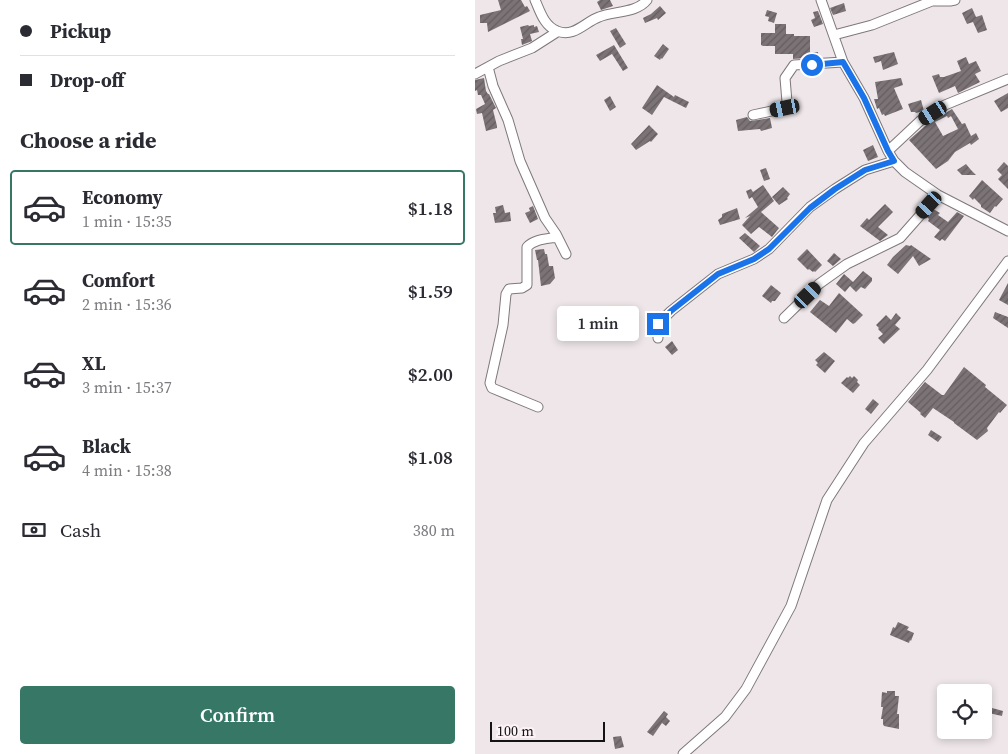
<!DOCTYPE html>
<meta charset="utf-8">
<style>
body{margin:0;font-family:"Source Serif 4",serif;background:#f7f7f7;color:#2b2b33;height:100vh;display:flex;flex-direction:column;font-size:19px;white-space:nowrap}
*{box-sizing:border-box;margin:0}
p{font-size:16px;color:#7c7c81}
.icon{flex:none;width:28px;height:28px;fill:none;stroke:currentColor;stroke-width:2;stroke-linecap:round;stroke-linejoin:round}
.map{position:relative;flex:1;overflow:hidden}
.details{display:flex;flex-direction:column;background:#fff;width:475px}
.details>*{flex:none}
.top-card{display:grid;align-content:center;height:110px;padding:0 20px;background:#fff}
.buttons{position:absolute;left:462px;top:684px;display:grid;gap:10px}
.buttons a{display:grid;place-items:center;width:55px;height:55px;border-radius:5px;background:#fff;box-shadow:0 2px 8px #0003;font-size:25px}
.scale{position:absolute;left:15px;bottom:12px;width:115px;box-sizing:border-box;padding-left:5px;border:2px solid #151213;border-top:0;font-size:14px;line-height:18px;white-space:nowrap;color:#151213;-webkit-text-stroke:4px #fbf3f6;paint-order:stroke}
.end{position:absolute;width:22px;height:22px;margin:-11px;border:6px solid #1a73e8;background:#fff;box-shadow:0 0 0 2px #fff}
.from{border-radius:50%}
.bubble{position:absolute;height:35px;border-radius:5px;background:#fff;box-shadow:0 2px 8px #0003;font-size:16px;font-weight:600;line-height:35px;text-align:center}
.car{position:absolute;width:15px;height:30px;margin:-15px -8px;border-radius:6px;box-shadow:0 0 4px 1px #0007;background:linear-gradient(#222 24%,#8ab4d8 0 40%,#222 0 76%,#8ab4d8 0 86%,#222 0)}
.top-card b{display:flex;align-items:center;gap:18px;height:48px;font-size:19px}
.top-card b+b{border-top:1px solid #e1e1e2}
.top-card i{width:12px;height:12px;background:#2b2b33}
ul{padding:0;list-style:none}
li{display:flex;align-items:center;gap:15px;height:75px;margin:0 10px 8px;padding:0 10px;border:2px solid transparent;border-radius:5px}
li div{flex:1}
li b{display:block;font-size:19px}
li em{font-style:normal;font-weight:600}
li.on{border-color:#367766}
li>.icon{width:45px;height:45px;stroke-width:1.5}
h2{padding:0 20px;font-size:22px;line-height:60px}
.pay{display:flex;align-items:center;gap:12px;height:55px;padding:0 20px;font-size:19px}
.pay p{margin-inline-start:auto}
.action{display:flex;gap:10px;margin-top:auto;padding:10px 20px}
.action a{flex:1;height:58px;border-radius:5px;background:#367766;color:#fff;font-size:20px;font-weight:600;line-height:58px;text-align:center}
main{display:flex;flex:1;min-height:0}
.map>svg:first-child{display:block}
.building{fill:url(#building-hatch);fill-rule:evenodd}
.lines{fill:none;stroke-linecap:round;stroke-linejoin:round}
.minor-casing{stroke:#7f787a;stroke-width:11}
.minor{stroke:#fff;stroke-width:9}
.route{stroke:#1a73e8;stroke-width:6}
</style>
<main>
<section class="details">
<div class="top-card">
<b><i class="from"></i>Pickup</b>
<b><i></i>Drop-off</b>
</div>
<h2>Choose a ride</h2>
<ul>
<li class="on"><svg class="icon" aria-label="car" viewBox="0 0 24 24"><path d="M5 17H2v-5l4-1 3-4h7l3 4 3 1v5h-3M9 17h6M6 11h13"/><circle cx="7" cy="17" r="2"/><circle cx="17" cy="17" r="2"/></svg><div><b>Economy</b><p>1 min · 15:35</p></div><em>$1.18</em></li>
<li><svg class="icon" aria-label="car" viewBox="0 0 24 24"><path d="M5 17H2v-5l4-1 3-4h7l3 4 3 1v5h-3M9 17h6M6 11h13"/><circle cx="7" cy="17" r="2"/><circle cx="17" cy="17" r="2"/></svg><div><b>Comfort</b><p>2 min · 15:36</p></div><em>$1.59</em></li>
<li><svg class="icon" aria-label="car" viewBox="0 0 24 24"><path d="M5 17H2v-5l4-1 3-4h7l3 4 3 1v5h-3M9 17h6M6 11h13"/><circle cx="7" cy="17" r="2"/><circle cx="17" cy="17" r="2"/></svg><div><b>XL</b><p>3 min · 15:37</p></div><em>$2.00</em></li>
<li><svg class="icon" aria-label="car" viewBox="0 0 24 24"><path d="M5 17H2v-5l4-1 3-4h7l3 4 3 1v5h-3M9 17h6M6 11h13"/><circle cx="7" cy="17" r="2"/><circle cx="17" cy="17" r="2"/></svg><div><b>Black</b><p>4 min · 15:38</p></div><em>$1.08</em></li>
</ul>
<div class="pay"><svg class="icon" aria-label="cash" viewBox="0 0 24 24"><path d="M3 7h18v10H3z"/><circle cx="12" cy="12" r="2"/></svg>Cash<p>380 m</p></div>
<div class="action"><a>Confirm</a></div>
</section>
<div class="map">
<svg width="533" height="754" viewBox="0 0 533 754">
<defs>
<pattern id="building-hatch" width="6" height="6" patternUnits="userSpaceOnUse" patternTransform="scale(1.25)"><rect width="6" height="6" fill="#7b7376"/><path d="M-1 1l2-2M0 6l6-6M5 7l2-2" fill="none" stroke="#645d60"/></pattern>
</defs>
<rect width="100%" height="100%" fill="#eee6e8"/>
<path class="building" d="M 23,0 L 46,0 L 50,7 L 52,6 L 55,11 L 13,32 L 12,23 L 5,23 L 5,15 L 26,10 Z
M 125,0 L 135,0 L 138,6 L 126,10 L 122,2 Z
M 369,3 L 371,11 L 358,15 L 355,8 Z
M 185,6 L 191,13 L 183,20 L 182,18 L 170,23 L 168,18 L 176,14 Z
M 497,8 L 501,17 L 507,15 L 512,30 L 503,33 L 498,22 L 492,24 L 487,13 Z
M 292,10 L 302,13 L 299,23 L 293,21 L 294,17 L 290,16 Z
M 343,11 L 348,24 L 339,27 L 336,20 L 340,18 L 338,12 Z
M 300,24 L 311,24 L 311,34 L 319,34 L 319,36 L 335,36 L 335,52 L 343,52 L 343,57 L 318,59 L 318,54 L 300,54 L 300,46 L 288,46 L 286,45 L 286,33 L 300,33 Z
M 53,25 L 54,26 L 59,25 L 59,27 L 62,26 L 64,32 L 55,34 L 57,41 L 47,45 L 46,39 L 48,39 L 45,27 Z
M 141,28 L 151,44 L 145,48 L 135,31 Z
M 188,44 L 194,49 L 187,59 L 186,58 L 185,60 L 179,56 Z
M 139,45 L 153,68 L 148,71 L 137,54 L 125,61 L 121,55 Z
M 419,52 L 423,64 L 408,70 L 406,61 L 400,63 L 398,57 Z
M 491,57 L 494,64 L 501,61 L 506,71 L 500,74 L 505,82 L 483,93 L 480,86 L 464,93 L 457,76 L 464,74 L 465,77 L 469,77 L 486,71 L 482,61 Z
M 9,78 L 11,91 L 13,94 L 14,94 L 21,108 L 18,110 L 22,126 L 22,128 L 11,131 L 7,113 L 2,114 L 1,109 L 10,104 L 6,95 L 3,95 L 2,90 L 0,91 L 0,80 Z
M 426,78 L 428,85 L 419,88 L 428,109 L 410,116 L 409,114 L 407,115 L 404,108 L 402,109 L 399,99 L 403,99 L 400,82 Z
M 182,85 L 199,97 L 200,95 L 214,102 L 211,108 L 189,97 L 177,115 L 167,108 Z
M 533,93 L 533,108 L 526,112 L 519,101 Z
M 135,96 L 141,107 L 135,111 L 129,100 Z
M 446,100 L 449,111 L 441,113 L 440,112 L 436,112 L 433,104 Z
M 477,109 L 487,124 L 490,123 L 496,136 L 501,133 L 504,139 L 496,145 L 495,143 L 480,152 L 473,161 L 461,169 L 434,140 L 450,126 ZM 472,116 L 473,118 L 476,116 L 483,129 L 468,136 L 460,122 Z
M 272,117 L 275,121 L 295,118 L 297,128 L 286,131 L 285,129 L 263,131 L 261,120 Z
M 174,125 L 183,134 L 176,142 L 175,141 L 161,150 L 156,144 Z
M 398,145 L 403,157 L 393,161 L 388,150 Z
M 529,162 L 533,166 L 533,189 L 523,179 L 527,175 L 522,170 Z
M 491,164 L 496,170 L 501,175 L 487,175 L 482,170 Z
M 291,168 L 295,179 L 289,181 L 285,170 Z
M 507,180 L 528,199 L 521,207 L 520,206 L 515,213 L 506,207 L 506,205 L 499,198 L 498,200 L 494,196 Z
M 288,185 L 299,201 L 286,212 L 304,228 L 297,237 L 284,227 L 276,234 L 267,225 L 275,216 L 270,218 L 283,207 L 277,197 L 274,199 L 271,191 L 276,189 L 278,192 Z
M 308,187 L 315,194 L 312,198 L 313,199 L 304,205 L 297,197 Z
M 410,204 L 418,212 L 403,227 L 413,235 L 405,241 L 385,226 L 392,218 L 394,220 Z
M 28,205 L 30,213 L 35,212 L 36,221 L 20,223 L 18,213 L 21,213 L 20,207 Z
M 58,206 L 63,219 L 55,223 L 50,213 L 55,211 L 54,208 Z
M 262,208 L 265,219 L 245,225 L 243,220 L 247,217 L 247,214 Z
M 458,210 L 460,210 L 465,213 L 463,215 L 473,222 L 482,212 L 489,216 L 470,241 L 467,239 L 465,241 L 459,237 L 465,230 L 453,221 L 454,219 L 452,217 Z
M 270,233 L 285,246 L 279,252 L 264,238 Z
M 431,245 L 435,246 L 436,245 L 456,259 L 444,266 L 438,256 L 423,274 L 412,265 L 418,257 Z
M 69,249 L 70,254 L 72,254 L 74,266 L 78,266 L 80,278 L 75,284 L 66,286 L 63,260 L 62,260 L 60,250 Z
M 332,249 L 347,265 L 340,272 L 339,271 L 338,272 L 334,269 L 333,270 L 322,259 Z
M 359,253 L 366,259 L 358,266 L 352,261 Z
M 388,271 L 397,278 L 397,281 L 390,289 L 386,287 L 381,292 L 375,286 L 370,292 L 361,284 L 369,274 L 378,282 Z
M 533,283 L 533,305 L 524,300 Z
M 296,285 L 306,293 L 300,301 L 297,301 L 296,303 L 287,296 Z
M 364,293 L 388,315 L 380,323 L 378,324 L 372,319 L 361,333 L 335,312 L 345,300 L 354,306 Z
M 520,312 L 533,317 L 533,328 L 518,318 Z
M 421,313 L 426,318 L 420,325 L 425,329 L 409,344 L 403,338 L 408,334 L 403,329 L 404,328 L 401,325 L 411,315 L 416,320 Z
M 197,341 L 203,350 L 197,355 L 190,347 Z
M 349,352 L 360,361 L 350,373 L 341,365 L 343,363 L 340,360 Z
M 489,367 L 511,385 L 510,387 L 532,405 L 525,413 L 524,412 L 512,428 L 513,431 L 502,440 L 479,423 L 479,422 L 458,408 L 450,418 L 445,414 L 446,413 L 433,402 L 450,382 L 467,395 L 469,395 Z
M 375,376 L 377,378 L 379,376 L 383,380 L 382,382 L 385,385 L 378,393 L 366,383 L 372,377 L 373,378 Z
M 398,399 L 404,404 L 396,414 L 390,409 Z
M 456,430 L 467,437 L 463,442 L 453,435 Z
M 423,622 L 434,627 L 432,630 L 439,633 L 436,641 L 435,640 L 434,643 L 415,635 L 418,627 L 420,628 Z
M 412,691 L 420,691 L 420,696 L 424,696 L 422,714 L 424,714 L 424,729 L 409,726 L 408,724 L 408,719 L 406,719 L 408,707 L 406,707 L 407,692 L 412,693 Z
M 510,706 L 528,711 L 527,716 L 509,712 Z
M 189,711 L 193,714 L 191,717 L 195,721 L 191,726 L 187,723 L 178,736 L 172,732 Z
M 146,736 L 149,747 L 140,749 L 138,737 Z"/>
<g class="lines">
<defs>
<path id="minor" d="M 60,0 C 65,11 69,26 82,31 C 99,38 110,22 124,17 C 139,11 162,13 172,0
M 346,0 L 368,62 L 389,98 L 413,151 L 419,161 L 430,172 L 463,195 L 533,231
M 359,35 L 397,25 L 457,1 L 475,1 L 480,0
M 13,67 L 18,86 L 33,120 L 45,161 L 70,218 L 81,234 L 91,254
M 0,74 L 24,61 L 57,48 L 82,32
M 278,115 L 310,108 L 312,102 L 310,78 L 319,65 L 368,62
M 413,151 L 445,121 L 470,105 L 533,79
M 309,318 L 344,284 L 372,264 L 425,238 L 463,195
M 183,338 L 183,324 L 196,311 L 243,274 L 279,259 L 294,249 L 335,207 L 360,189 L 390,170 L 419,161
M 63,407 L 17,388 L 15,383 L 28,325 L 31,294 L 34,289 L 47,288 L 52,285 L 52,247 C 59,239 72,239 82,237
M 208,754 L 250,717 L 271,689 L 316,606 L 352,500 L 389,443 L 452,370 L 533,261"/>
</defs>
<use href="#minor" class="minor-casing"/>
<use href="#minor" class="minor"/>
</g>
<g class="lines">
<path class="route" d="M 183,324 L 196,311 L 243,274 L 279,259 L 294,249 L 335,208 L 360,189 L 390,170 L 419,161 L 413,151 L 389,98 L 368,62 L 337,65"/>
</g>
</svg>
<div class="buttons">
<a><svg class="icon" aria-label="locate" viewBox="0 0 24 24"><circle cx="12" cy="12" r="6"/><path d="M12 2v4M12 18v4M2 12h4M18 12h4"/></svg></a>
</div>
<div class="scale">100 m</div>
<i class="end from" style="left:337px;top:65px"></i>
<i class="end" style="left:183px;top:324px"></i>
<div class="bubble" style="left:82px;top:306px;width:82px">1 min</div>
<i class="car" style="left:310px;top:108px;rotate:258deg"></i>
<i class="car" style="left:458px;top:113px;rotate:237deg"></i>
<i class="car" style="left:454px;top:205px;rotate:222deg"></i>
<i class="car" style="left:333px;top:295px;rotate:46deg"></i>
</div>
</main>
